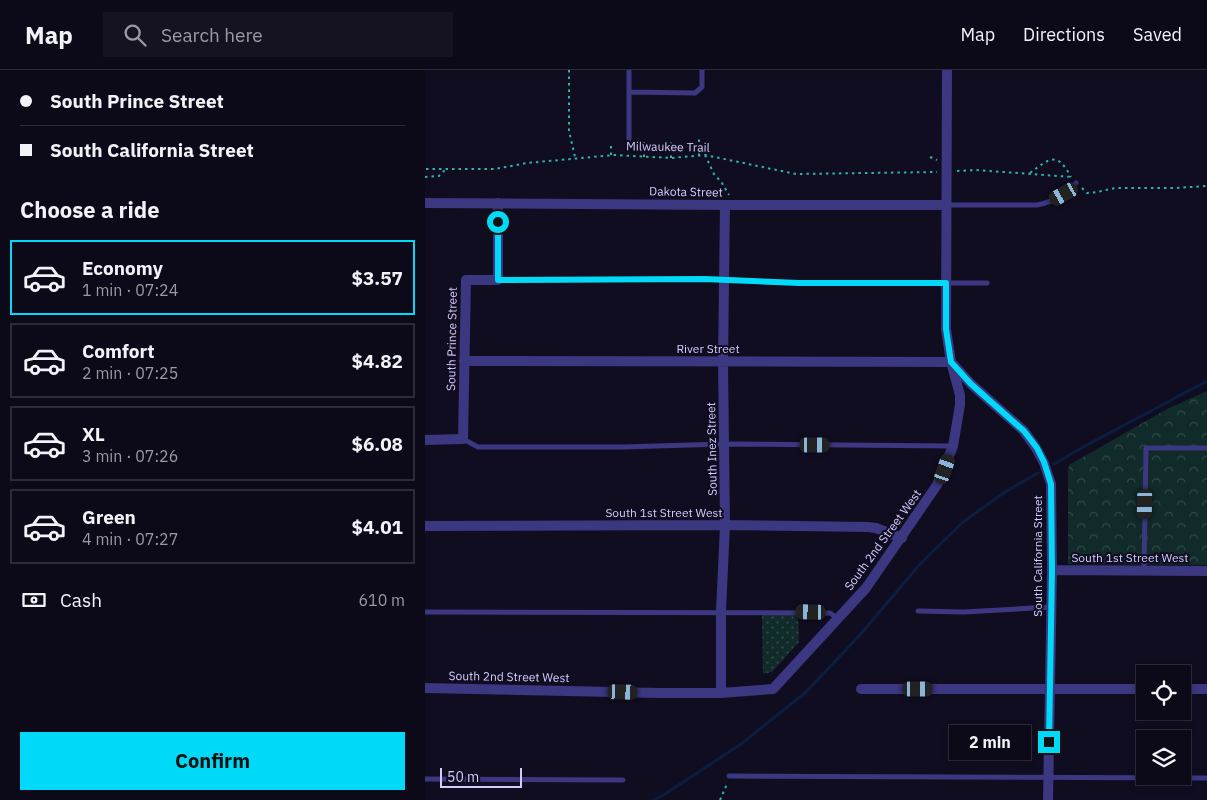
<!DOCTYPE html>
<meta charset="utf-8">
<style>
body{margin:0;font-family:"IBM Plex Sans",sans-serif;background:#151322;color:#f1f3f6;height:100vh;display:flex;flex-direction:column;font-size:19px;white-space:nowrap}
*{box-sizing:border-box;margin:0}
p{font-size:16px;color:#9a9aa2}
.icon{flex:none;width:28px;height:28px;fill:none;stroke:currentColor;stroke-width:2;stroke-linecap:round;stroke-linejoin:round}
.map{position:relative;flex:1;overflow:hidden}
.drawer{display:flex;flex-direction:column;background:#0c0a19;width:425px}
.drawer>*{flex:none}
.hud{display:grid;align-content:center;height:110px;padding:0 20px;background:#0c0a19}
.controls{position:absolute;left:711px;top:595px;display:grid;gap:10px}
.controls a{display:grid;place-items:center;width:55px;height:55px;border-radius:0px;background:#0c0a19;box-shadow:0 2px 8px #0003,0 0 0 1px #2c2b38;font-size:25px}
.scale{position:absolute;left:15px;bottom:12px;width:82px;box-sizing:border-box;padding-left:5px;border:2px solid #d3ccff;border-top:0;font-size:14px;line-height:18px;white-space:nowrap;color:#d3ccff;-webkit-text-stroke:4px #100d21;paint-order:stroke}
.end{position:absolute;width:22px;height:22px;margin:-11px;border:6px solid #00d9f7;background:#111;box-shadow:0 0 0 2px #111}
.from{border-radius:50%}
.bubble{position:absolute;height:35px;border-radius:0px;background:#0c0a19;box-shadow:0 2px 8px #0003,0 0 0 1px #2c2b38;font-size:16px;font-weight:700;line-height:35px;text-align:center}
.car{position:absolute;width:15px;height:30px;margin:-15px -8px;border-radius:6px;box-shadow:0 0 4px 1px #0007;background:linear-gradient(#222 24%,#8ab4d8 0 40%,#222 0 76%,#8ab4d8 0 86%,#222 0)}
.hud b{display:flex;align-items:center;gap:18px;height:48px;font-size:19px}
.hud b+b{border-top:1px solid #2c2b38}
.hud i{width:12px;height:12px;background:#f1f3f6}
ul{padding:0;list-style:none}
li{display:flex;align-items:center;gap:15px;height:75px;margin:0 10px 8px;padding:0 10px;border:2px solid #2c2b38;border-radius:0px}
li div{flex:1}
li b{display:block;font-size:19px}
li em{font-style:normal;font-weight:700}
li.active{border-color:#00d9f7}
li>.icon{width:45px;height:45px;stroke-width:1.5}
h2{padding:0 20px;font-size:22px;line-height:60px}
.pay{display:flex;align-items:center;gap:12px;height:55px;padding:0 20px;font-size:19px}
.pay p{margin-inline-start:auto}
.cta{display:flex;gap:10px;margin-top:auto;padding:10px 20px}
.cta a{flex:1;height:58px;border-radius:0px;background:#00d9f7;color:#111;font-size:20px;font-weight:700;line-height:58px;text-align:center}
header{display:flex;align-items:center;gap:30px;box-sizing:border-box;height:70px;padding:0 25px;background:#0c0a19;border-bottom:1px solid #2c2b38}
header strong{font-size:24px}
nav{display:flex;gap:28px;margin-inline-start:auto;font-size:18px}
.search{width:350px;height:45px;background:#151322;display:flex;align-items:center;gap:12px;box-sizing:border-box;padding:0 18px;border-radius:0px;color:#9a9aa2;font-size:19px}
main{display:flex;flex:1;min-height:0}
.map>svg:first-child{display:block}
.grass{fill:url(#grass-dots)}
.forest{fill:url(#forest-crowns)}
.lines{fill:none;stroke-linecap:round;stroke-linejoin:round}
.stream{stroke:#0a1e42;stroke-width:3}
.path{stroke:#2cb3ae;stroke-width:2;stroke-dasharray:2.5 4;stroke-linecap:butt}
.lane{stroke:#3b3780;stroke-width:5}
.street{stroke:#3b3780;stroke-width:10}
.route{stroke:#00d9f7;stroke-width:6}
.labels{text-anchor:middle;stroke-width:4;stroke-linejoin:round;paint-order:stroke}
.street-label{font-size:12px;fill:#d3ccff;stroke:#100d21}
</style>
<header>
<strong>Map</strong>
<div class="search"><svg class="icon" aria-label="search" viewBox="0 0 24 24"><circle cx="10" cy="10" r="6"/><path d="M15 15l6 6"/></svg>Search here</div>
<nav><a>Map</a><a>Directions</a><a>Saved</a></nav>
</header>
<main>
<section class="drawer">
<div class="hud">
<b><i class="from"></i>South Prince Street</b>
<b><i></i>South California Street</b>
</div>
<h2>Choose a ride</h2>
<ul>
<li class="active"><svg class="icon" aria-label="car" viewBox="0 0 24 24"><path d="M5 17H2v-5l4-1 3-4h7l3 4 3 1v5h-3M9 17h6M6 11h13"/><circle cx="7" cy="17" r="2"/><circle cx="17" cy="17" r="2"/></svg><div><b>Economy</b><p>1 min · 07:24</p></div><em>$3.57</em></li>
<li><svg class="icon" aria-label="car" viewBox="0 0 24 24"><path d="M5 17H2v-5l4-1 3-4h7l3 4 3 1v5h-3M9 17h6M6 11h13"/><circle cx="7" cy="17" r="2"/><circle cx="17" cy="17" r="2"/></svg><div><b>Comfort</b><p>2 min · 07:25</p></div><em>$4.82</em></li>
<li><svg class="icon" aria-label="car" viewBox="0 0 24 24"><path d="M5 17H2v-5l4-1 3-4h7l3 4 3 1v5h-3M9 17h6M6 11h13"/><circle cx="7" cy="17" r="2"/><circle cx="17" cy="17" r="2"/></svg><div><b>XL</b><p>3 min · 07:26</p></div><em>$6.08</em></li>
<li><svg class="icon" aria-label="car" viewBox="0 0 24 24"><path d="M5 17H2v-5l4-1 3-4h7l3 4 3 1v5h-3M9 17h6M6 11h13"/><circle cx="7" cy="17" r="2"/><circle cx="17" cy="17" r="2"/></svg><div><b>Green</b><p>4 min · 07:27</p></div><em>$4.01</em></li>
</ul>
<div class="pay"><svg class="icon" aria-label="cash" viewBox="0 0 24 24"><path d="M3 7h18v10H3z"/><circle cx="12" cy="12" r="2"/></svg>Cash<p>610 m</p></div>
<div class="cta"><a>Confirm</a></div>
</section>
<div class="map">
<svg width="782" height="730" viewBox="0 0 782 730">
<defs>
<pattern id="grass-dots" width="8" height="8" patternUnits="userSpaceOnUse" patternTransform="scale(1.25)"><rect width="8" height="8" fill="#102b2a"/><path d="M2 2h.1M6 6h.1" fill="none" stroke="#32494a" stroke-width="1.8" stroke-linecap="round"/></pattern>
<pattern id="forest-crowns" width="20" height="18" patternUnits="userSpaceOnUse" patternTransform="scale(1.25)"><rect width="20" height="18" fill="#102b2a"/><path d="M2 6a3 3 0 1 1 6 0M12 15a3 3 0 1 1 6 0" fill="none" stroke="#32494a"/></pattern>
</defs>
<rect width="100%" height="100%" fill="#100d21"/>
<path class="grass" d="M 337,545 L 373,545 L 374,572 L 347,602 L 338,604 Z"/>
<path class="forest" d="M 782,321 L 782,495 L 643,494 L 643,402 L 644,395 L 742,339 Z"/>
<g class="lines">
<path class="stream" d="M 629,394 L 660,376 L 782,311
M 228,730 L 237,726 L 316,674 L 380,623 L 434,566 L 496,493 L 538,452 L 580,422 L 613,403"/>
<path class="path" d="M 144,0 L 144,61 L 150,87
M 186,85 L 186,74
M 274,85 L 274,69
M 280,85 L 289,104 L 297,113 L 304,125
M 219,87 L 219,72
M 505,87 L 512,90
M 246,88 L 246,69
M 1,99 L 70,99 L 102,93 L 189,85 L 246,88 L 280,85 L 371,104 L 512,102
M 532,101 L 551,100 L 647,107
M 605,103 C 625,88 632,81 646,107
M 0,107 L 14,106 L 20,100
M 657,118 L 662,123 L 672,122 L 690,118 L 750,118 L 782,116
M 295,730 L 302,714"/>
<path class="lane" d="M 204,22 L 270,23 L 277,17 L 277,0
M 204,69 L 204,0
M 522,135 L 612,135 C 629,132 639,124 651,113
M 73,210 L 279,209 L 374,213 L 562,213
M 38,369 L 53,377 L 198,377 L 299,374 L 527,376
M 719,501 L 721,378 L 782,378
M 493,541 L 539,542 L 626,537
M 0,542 L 405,543 L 412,548
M 304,706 L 782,708
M 0,709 L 198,710"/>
<path class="street" d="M 522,0 L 521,259 L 526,292 L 546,314 L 599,361 L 611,378 L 619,393 L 626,414 L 627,500 L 623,730
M 0,133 L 300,135 L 521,135
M 0,370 L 38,369 L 41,210 L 73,210 L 73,133
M 0,456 L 300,455 L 443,457 L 451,458 L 477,468
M 627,500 L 782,501
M 0,618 L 234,623 L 296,623 L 348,619 L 441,518 L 512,415 L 528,376 L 535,335 L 535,325 L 526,292 L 39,291
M 436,619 L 720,619
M 758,619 L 782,619
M 296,623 L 296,541 L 300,455 L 298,292 L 300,135"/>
</g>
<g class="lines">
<path class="route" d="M 73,152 L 73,210 L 279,209 L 374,213 L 521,213 L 521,259 L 526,292 L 546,314 L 599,361 L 612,378 L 619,392 L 626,414 L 627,500 L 624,672"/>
</g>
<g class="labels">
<g class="street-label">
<text transform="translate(243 77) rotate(1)" y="4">Milwaukee Trail</text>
<text transform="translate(261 122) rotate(1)" y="4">Dakota Street</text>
<text transform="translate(27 269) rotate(-89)" y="4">South Prince Street</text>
<text x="283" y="283">River Street</text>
<text transform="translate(287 379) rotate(-91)" y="4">South Inez Street</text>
<text x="239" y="447">South 1st Street West</text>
<text transform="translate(458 470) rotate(-54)" y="4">South 2nd Street West</text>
<text transform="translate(613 486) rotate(-90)" y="4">South California Street</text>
<text x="705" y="492">South 1st Street West</text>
<text transform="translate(84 607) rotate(1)" y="4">South 2nd Street West</text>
</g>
</g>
</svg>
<div class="controls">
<a><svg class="icon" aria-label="locate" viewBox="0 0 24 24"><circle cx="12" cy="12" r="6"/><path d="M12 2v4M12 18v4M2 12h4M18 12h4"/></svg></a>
<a><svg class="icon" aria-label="layers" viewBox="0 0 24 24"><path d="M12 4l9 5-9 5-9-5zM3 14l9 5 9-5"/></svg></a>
</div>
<div class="scale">50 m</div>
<i class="end from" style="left:73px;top:152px"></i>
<i class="end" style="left:624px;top:672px"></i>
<div class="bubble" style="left:524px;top:655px;width:82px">2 min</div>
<i class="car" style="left:639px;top:124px;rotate:241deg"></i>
<i class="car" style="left:390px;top:375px;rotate:90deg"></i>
<i class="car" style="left:520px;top:399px;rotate:19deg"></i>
<i class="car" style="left:720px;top:434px;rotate:181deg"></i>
<i class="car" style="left:386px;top:542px;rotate:271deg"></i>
<i class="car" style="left:493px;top:619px;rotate:90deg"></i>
<i class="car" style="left:198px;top:622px;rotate:92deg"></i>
</div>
</main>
